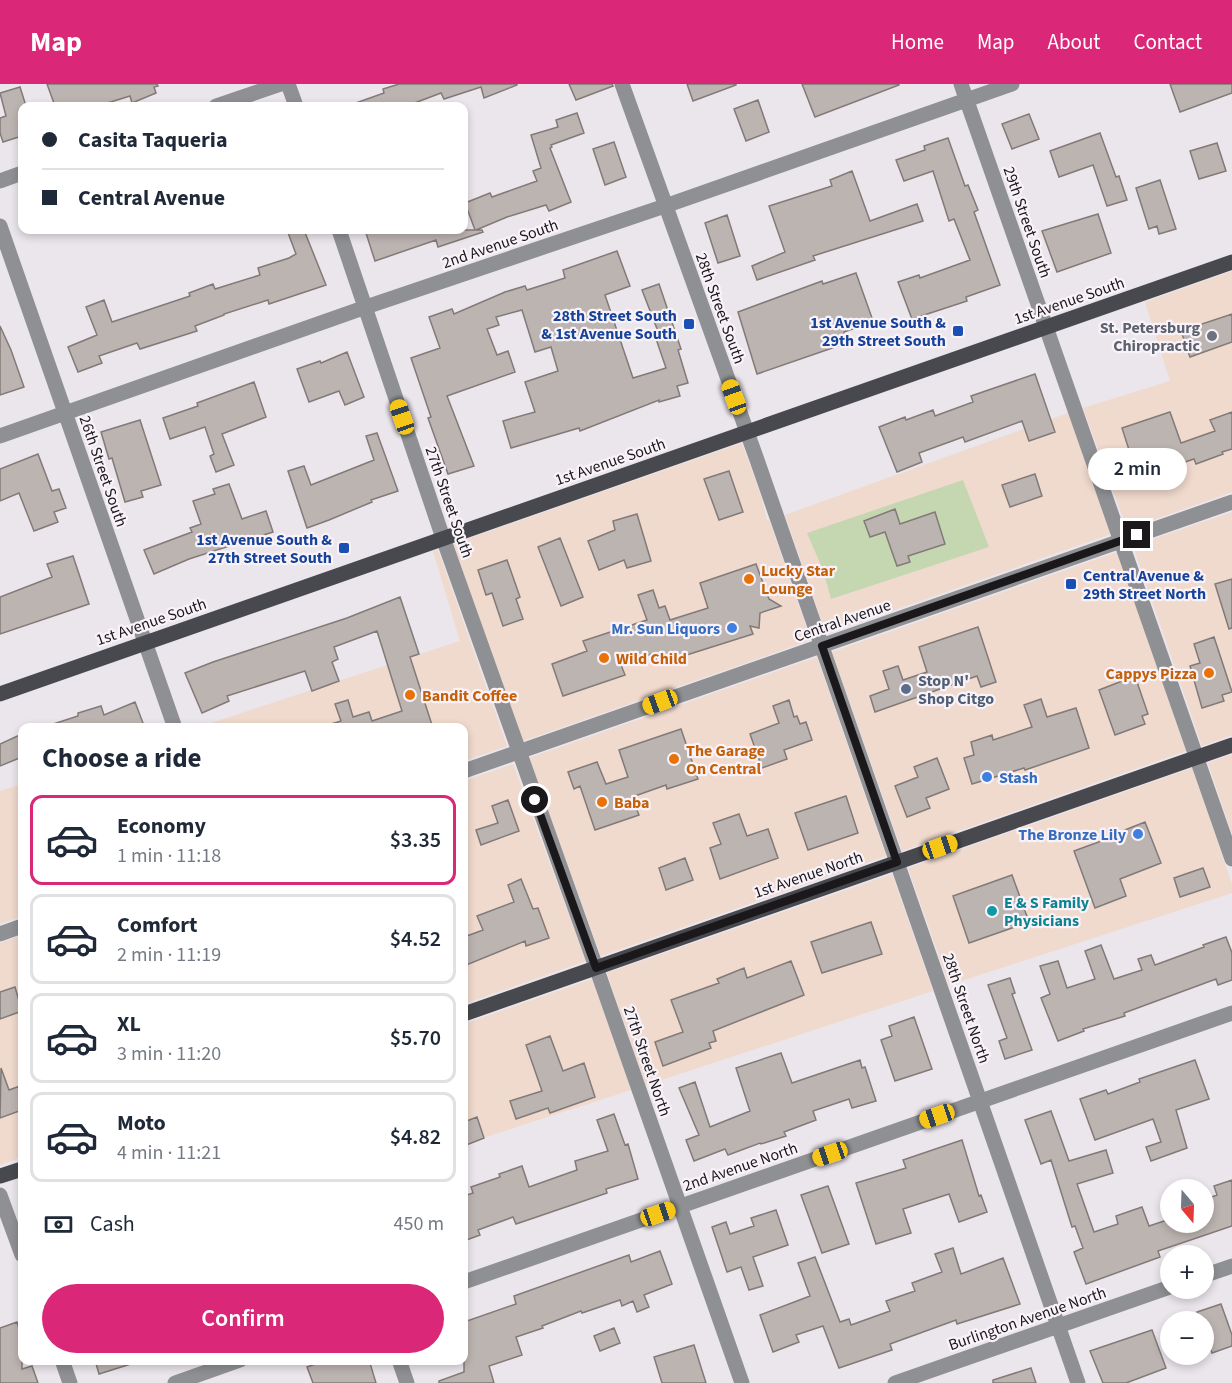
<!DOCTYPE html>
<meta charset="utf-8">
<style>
body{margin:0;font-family:"Source Sans 3",sans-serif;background:#f6f6f7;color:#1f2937;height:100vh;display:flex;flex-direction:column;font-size:22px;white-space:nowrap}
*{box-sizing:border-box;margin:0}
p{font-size:20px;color:#747a83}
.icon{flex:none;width:33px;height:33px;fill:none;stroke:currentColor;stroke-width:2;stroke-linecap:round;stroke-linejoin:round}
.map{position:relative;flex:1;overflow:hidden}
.sheet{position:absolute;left:18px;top:639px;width:450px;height:642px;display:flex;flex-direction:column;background:#fff;border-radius:12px;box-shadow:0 3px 9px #0003}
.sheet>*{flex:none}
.guide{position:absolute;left:18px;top:18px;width:450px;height:132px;border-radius:12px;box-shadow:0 3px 9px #0003;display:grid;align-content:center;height:132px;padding:0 24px;background:#fff}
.needle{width:39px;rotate:161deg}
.controls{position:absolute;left:1160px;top:1095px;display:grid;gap:12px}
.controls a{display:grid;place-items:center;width:54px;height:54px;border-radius:50%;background:#fff;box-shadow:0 3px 9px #0003;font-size:30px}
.end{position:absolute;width:27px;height:27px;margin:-14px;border:8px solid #1a181a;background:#fff;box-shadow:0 0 0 3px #fff}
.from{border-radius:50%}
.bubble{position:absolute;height:42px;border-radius:21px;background:#fff;box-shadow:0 3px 9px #0003;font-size:20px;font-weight:600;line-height:42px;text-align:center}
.car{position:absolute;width:18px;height:36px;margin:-18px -9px;border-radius:8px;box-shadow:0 0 4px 2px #0007;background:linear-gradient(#f5c518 24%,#345 0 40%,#f5c518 0 76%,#345 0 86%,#f5c518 0)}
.guide b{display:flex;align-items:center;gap:21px;height:57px;font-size:22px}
.guide b+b{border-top:2px solid #e0e1e3}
.guide i{width:15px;height:15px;background:#1f2937}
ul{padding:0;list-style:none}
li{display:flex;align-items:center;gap:18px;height:90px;margin:0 12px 9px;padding:0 12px;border:3px solid #e0e1e3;border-radius:12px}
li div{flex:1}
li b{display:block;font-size:22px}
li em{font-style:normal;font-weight:600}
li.selected{border-color:#db2777}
li>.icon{width:54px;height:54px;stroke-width:1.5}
h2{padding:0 24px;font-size:27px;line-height:72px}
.pay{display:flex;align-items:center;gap:15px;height:66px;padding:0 24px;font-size:22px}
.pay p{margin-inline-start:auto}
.action{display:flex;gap:12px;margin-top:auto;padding:12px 24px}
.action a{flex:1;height:69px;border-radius:36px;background:#db2777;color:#fff;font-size:24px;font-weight:600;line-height:69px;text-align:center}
header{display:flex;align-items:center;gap:36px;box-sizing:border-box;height:84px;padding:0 30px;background:#db2777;color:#fff}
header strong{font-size:28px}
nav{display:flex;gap:33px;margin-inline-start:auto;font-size:21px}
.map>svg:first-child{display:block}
.commercial{fill:#f0d9cd}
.green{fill:#c5d7b1}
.building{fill:#bcb4b1;stroke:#827a78;stroke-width:1.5}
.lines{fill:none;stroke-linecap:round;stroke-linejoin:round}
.minor{stroke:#8f9093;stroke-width:15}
.major{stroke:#47494e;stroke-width:15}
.route{stroke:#1a181a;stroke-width:8}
.transit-dot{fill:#1a4fb4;stroke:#f9f3f9;stroke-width:2}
.worship-dot{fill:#6b7280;stroke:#f9f3f9;stroke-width:2}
.food-dot{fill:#e8710a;stroke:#f9f3f9;stroke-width:2}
.shop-dot{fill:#3f7fe0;stroke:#f9f3f9;stroke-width:2}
.service-dot{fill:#5c6f8a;stroke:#f9f3f9;stroke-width:2}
.culture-dot{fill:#0f9aa8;stroke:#f9f3f9;stroke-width:2}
.labels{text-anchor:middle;stroke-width:4.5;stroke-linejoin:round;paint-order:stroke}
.street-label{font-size:16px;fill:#1a181a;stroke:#f9f3f9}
.transit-label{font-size:16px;font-weight:bold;fill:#164399;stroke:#f9f3f9;text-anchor:end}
.worship-label{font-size:16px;font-weight:bold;fill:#5b616d;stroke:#f9f3f9;text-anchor:end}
.food-label{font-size:16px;font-weight:bold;fill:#c56008;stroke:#f9f3f9;text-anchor:start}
.shop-label{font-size:16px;font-weight:bold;fill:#366cbe;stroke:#f9f3f9;text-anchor:end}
.service-label{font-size:16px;font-weight:bold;fill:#4e5e75;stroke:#f9f3f9;text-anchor:start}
.culture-label{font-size:16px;font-weight:bold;fill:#0d838f;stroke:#f9f3f9;text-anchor:start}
</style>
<header>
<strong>Map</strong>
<nav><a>Home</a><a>Map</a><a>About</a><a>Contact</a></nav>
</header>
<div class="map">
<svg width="1232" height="1299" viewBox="0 0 1232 1299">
<rect width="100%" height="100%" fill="#ebe5ec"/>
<path class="commercial" d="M 1232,187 L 1232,408 L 1127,445 L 1083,324 L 1170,297 L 1145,218 Z
M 1068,329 L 1111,450 L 826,550 L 785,431 Z
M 742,359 L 762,415 L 767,437 L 769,436 L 811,556 L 523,657 L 453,460 Z
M 1232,428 L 1232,651 L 1202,662 L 1133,462 Z
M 438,466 L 507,662 L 464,677 L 464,644 L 196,644 L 460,557 L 433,467 Z
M 1117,468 L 1186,667 L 902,767 L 832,568 Z
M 817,573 L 886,772 L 601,872 L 529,674 Z
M 1232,670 L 1232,750 L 1208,679 Z
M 513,680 L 586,877 L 464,920 L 464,697 Z
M 1192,684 L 1232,800 L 1232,809 L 949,901 L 908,784 Z
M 22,700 L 22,832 L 0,840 L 0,707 Z
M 892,790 L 933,907 L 646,1001 L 607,889 Z
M 22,851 L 22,1073 L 0,1081 L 0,859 Z
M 592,895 L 631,1006 L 464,1060 L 464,940 Z"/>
<path class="green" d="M 963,396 L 989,463 L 831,515 L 823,486 L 807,449 Z"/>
<path class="building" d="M 47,0 L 157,0 L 158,2 L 154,3 L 156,9 L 132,19 L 130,12 L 98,22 L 55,22 Z
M 399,0 L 517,0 L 517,1 L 484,14 L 481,3 L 444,15 L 441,9 L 412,20 L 413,22 L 350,22 L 350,21 L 384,9 L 383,5 Z
M 569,0 L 612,0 L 613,2 L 576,16 Z
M 687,0 L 736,0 L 736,1 L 693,17 Z
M 802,0 L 899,0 L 899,1 L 815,33 Z
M 1170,0 L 1232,0 L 1232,9 L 1180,28 Z
M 20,3 L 26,22 L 22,22 L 22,52 L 3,58 L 0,49 L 0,34 L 6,32 L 0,9 Z
M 758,16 L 769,48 L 746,57 L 734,25 Z
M 577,29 L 584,49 L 551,61 L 552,63 L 550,64 L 571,118 L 549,127 L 546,121 L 507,133 L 476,146 L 482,146 L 483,148 L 438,163 L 436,156 L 375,177 L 365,146 L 475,146 L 465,119 L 490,109 L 492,113 L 537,97 L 533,87 L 541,84 L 531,51 L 558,43 L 556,36 Z
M 1029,30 L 1039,55 L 1012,65 L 1002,40 Z
M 1100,49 L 1116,93 L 1119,92 L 1127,116 L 1107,122 L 1093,81 L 1059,93 L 1050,67 Z
M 948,54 L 965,102 L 968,101 L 978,126 L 974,128 L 1000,201 L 966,213 L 967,217 L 912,235 L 898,198 L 919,191 L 920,194 L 970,176 L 954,135 L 949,137 L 933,87 L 904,97 L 896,76 L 925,66 L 924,62 Z
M 614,58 L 626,93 L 605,101 L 593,65 Z
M 1217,59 L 1226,87 L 1199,95 L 1190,67 Z
M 852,87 L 870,137 L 917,120 L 923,137 L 813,172 L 815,176 L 757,196 L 752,182 L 785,168 L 769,122 L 832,102 L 830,96 Z
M 1160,96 L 1176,145 L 1159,150 L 1157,142 L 1149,145 L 1136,104 Z
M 1098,130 L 1111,169 L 1057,188 L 1042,147 Z
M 727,131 L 740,172 L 718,179 L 705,139 Z
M 287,146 L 304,146 L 326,201 L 269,220 L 268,216 L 224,230 L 224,231 L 195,242 L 197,247 L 140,265 L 137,259 L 99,272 L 102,279 L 78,288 L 68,263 L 97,251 L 86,223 L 104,216 L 112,238 L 190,212 L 189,209 L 213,200 L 215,205 L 260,191 L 258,184 L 289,174 L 296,170 Z
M 617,167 L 630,202 L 605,211 L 633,294 L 666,284 L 655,252 L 659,250 L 642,206 L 659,200 L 681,265 L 678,266 L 688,299 L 677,302 L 680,312 L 659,318 L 659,316 L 580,347 L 579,344 L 511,364 L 503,337 L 535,328 L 525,298 L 558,287 L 551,263 L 535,268 L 522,226 L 496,233 L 499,241 L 487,245 L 497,271 L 508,267 L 515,288 L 447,312 L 474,382 L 448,390 L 428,334 L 431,333 L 411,274 L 440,264 L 429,233 L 452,225 L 454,230 L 505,208 L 525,202 L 527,206 L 565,194 L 563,186 Z
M 856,189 L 872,234 L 869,235 L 870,239 L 844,248 L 847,258 L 841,261 L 757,290 L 738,228 L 822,197 L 823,200 Z
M 1232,230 L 1232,258 L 1190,273 L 1181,247 Z
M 0,242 L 11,266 L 24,303 L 0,311 Z
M 347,268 L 364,313 L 345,321 L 339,307 L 309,318 L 297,285 L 320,277 L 321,279 Z
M 1035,290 L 1055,348 L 1029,357 L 1022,337 L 965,358 L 963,353 L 919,369 L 922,378 L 897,388 L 879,343 L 905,333 L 906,336 L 933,326 L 935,332 L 973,318 L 971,312 Z
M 254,298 L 266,333 L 222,350 L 234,381 L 216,388 L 210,372 L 214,370 L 205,343 L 170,355 L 163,334 L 198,322 L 197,319 Z
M 1170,328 L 1181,359 L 1215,347 L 1210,336 L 1232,328 L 1232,365 L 1222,368 L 1223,370 L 1196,380 L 1194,375 L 1138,394 L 1122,344 Z
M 140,336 L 161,401 L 141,407 L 143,413 L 125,418 L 112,374 L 109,375 L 101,348 Z
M 377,349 L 398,407 L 371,416 L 372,418 L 329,436 L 307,444 L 288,387 L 304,382 L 311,401 L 374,376 L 366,352 Z
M 38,370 L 52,407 L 59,405 L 66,424 L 54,428 L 58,438 L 34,447 L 19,409 L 0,417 L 0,385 Z
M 729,387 L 743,428 L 719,436 L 704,395 Z
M 1035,390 L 1042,412 L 1010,423 L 1002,401 Z
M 229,400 L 242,435 L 266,427 L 273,448 L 189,475 L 154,490 L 144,466 L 192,448 L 190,444 L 201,440 L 193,417 L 215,410 L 213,405 Z
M 895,425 L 900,440 L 935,428 L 945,460 L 908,472 L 910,478 L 897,482 L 885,448 L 870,453 L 864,437 Z
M 637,430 L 651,477 L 627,484 L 624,476 L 599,486 L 588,457 L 615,446 L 613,437 Z
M 560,454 L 583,513 L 561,522 L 538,463 Z
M 73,472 L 89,520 L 0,550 L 0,513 L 52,493 L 47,480 Z
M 507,476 L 520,513 L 516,515 L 523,535 L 503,542 L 492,509 L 486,511 L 478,486 Z
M 756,480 L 769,515 L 781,522 L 760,529 L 759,544 L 750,542 L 753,550 L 658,580 L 654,569 L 621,581 L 625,591 L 563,612 L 552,580 L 587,567 L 583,557 L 647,536 L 638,511 L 653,506 L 659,524 L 665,522 L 670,536 L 708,524 L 700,499 Z
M 1232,495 L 1232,544 L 1229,545 L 1215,500 Z
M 400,513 L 419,570 L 410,573 L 433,644 L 329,644 L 328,641 L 341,637 L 335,620 L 348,616 L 353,633 L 369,628 L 372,637 L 402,627 L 377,547 L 334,563 L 338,575 L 332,578 L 339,597 L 312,607 L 305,587 L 227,612 L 229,617 L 202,629 L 185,589 L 213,578 L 347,534 Z
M 978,543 L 996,598 L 981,603 L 977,592 L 875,628 L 870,612 L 889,605 L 883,587 L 898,582 L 903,596 L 927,588 L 919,563 Z
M 1214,553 L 1232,608 L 1222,611 L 1224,617 L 1202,624 L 1190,582 L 1200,579 L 1194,560 Z
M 1135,592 L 1148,630 L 1142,632 L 1145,640 L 1115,651 L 1099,606 Z
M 1041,615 L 1047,633 L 1076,624 L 1089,664 L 1025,686 L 1024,684 L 972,700 L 964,674 L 974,671 L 971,658 L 992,651 L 993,656 L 1032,643 L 1024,621 Z
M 789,616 L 794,633 L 797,632 L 800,640 L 806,638 L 812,656 L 784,666 L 787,675 L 762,684 L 750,650 L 779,639 L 773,622 Z
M 135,618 L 143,639 L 132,644 L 50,644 L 50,641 L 78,632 L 78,629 L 101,622 L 104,631 Z
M 681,645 L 698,695 L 667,705 L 666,701 L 632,713 L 639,731 L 595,746 L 580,702 L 574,705 L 568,688 L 597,678 L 606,700 L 628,693 L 619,666 Z
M 22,650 L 22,673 L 0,682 L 0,660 Z
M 937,674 L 949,705 L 926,714 L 930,724 L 907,733 L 895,702 L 918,693 L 914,683 Z
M 846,712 L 858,749 L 808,766 L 795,729 Z
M 508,716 L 519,747 L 481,761 L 476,746 L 498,739 L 492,722 Z
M 739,730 L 747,752 L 768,745 L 778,774 L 720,795 L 710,764 L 721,760 L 713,739 Z
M 1145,738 L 1161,779 L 1120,795 L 1126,812 L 1095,824 L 1074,767 L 1126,748 L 1125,746 Z
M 685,774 L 693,796 L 666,806 L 659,784 Z
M 1203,784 L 1210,803 L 1180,813 L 1174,794 Z
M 1012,791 L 1029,838 L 969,859 L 953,812 Z
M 521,795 L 533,825 L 538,824 L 549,854 L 526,862 L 525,857 L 464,882 L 464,853 L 483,846 L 477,832 L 514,818 L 508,801 Z
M 871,838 L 882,870 L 822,889 L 811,858 Z
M 1226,853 L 1232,869 L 1232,896 L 1218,901 L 1216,895 L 1124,929 L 1125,932 L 1083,945 L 1084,947 L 1058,957 L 1041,914 L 1050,910 L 1040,882 L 1058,877 L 1067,904 L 1095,895 L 1085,867 L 1101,861 L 1114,895 L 1142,886 L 1138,875 L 1151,871 L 1155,881 L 1204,863 L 1203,861 Z
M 791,877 L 804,911 L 713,947 L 716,957 L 709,959 L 711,964 L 663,982 L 655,958 L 683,948 L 671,916 L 719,899 L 717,895 L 744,884 L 747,894 Z
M 1010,894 L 1015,909 L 1012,910 L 1032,966 L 1005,975 L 999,957 L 1007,954 L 988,901 Z
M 15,903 L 22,927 L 0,935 L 0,908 Z
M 914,933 L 932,985 L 895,997 L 881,956 L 892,952 L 889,942 Z
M 550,952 L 563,987 L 584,979 L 595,1013 L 550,1029 L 548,1024 L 516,1035 L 510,1017 L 542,1007 L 526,961 Z
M 781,969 L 792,999 L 860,976 L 862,984 L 865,983 L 876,1017 L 852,1024 L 849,1015 L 813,1027 L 816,1036 L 784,1048 L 786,1052 L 761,1060 L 760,1059 L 728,1071 L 725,1065 L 694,1077 L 686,1056 L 699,1051 L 679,1004 L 695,998 L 710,1043 L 750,1027 L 736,984 Z
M 1195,976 L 1209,1015 L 1176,1026 L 1187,1064 L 1151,1077 L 1146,1063 L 1161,1058 L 1153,1035 L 1095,1056 L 1080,1015 L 1106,1006 L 1108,1010 L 1140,998 L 1139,995 Z
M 1,984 L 9,1006 L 20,1002 L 22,1011 L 22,1026 L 0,1034 Z
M 1051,1027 L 1069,1077 L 1106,1066 L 1113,1089 L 1077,1100 L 1094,1148 L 1118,1140 L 1116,1132 L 1142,1123 L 1149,1142 L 1170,1135 L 1170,1138 L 1203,1138 L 1203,1116 L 1217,1111 L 1214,1102 L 1232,1096 L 1232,1142 L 1158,1167 L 1160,1173 L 1086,1200 L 1074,1168 L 1083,1164 L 1075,1142 L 1072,1143 L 1051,1076 L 1041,1080 L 1025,1036 Z
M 614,1030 L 625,1061 L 628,1060 L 638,1095 L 606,1105 L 607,1109 L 516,1140 L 513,1133 L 478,1146 L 480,1151 L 464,1157 L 464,1112 L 473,1109 L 471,1103 L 500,1093 L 499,1090 L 522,1082 L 529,1103 L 577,1086 L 575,1077 L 608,1067 L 597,1036 Z
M 477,1033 L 484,1054 L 464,1062 L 464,1038 Z
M 962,1056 L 979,1112 L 981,1111 L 987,1128 L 959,1138 L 949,1110 L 903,1125 L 911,1149 L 876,1160 L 856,1099 L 906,1084 L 903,1076 Z
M 828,1102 L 849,1160 L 822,1169 L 801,1111 Z
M 776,1126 L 788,1161 L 753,1173 L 763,1202 L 749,1206 L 741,1183 L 727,1188 L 712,1143 L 726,1138 L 730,1150 L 754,1142 L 751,1134 Z
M 953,1164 L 961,1190 L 1003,1174 L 1020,1220 L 957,1240 L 956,1236 L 890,1260 L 892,1266 L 839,1284 L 823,1242 L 796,1251 L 799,1258 L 773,1268 L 760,1231 L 810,1212 L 798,1179 L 815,1173 L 840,1238 L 849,1235 L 851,1241 L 890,1227 L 886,1217 L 915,1207 L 912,1199 L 942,1188 L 935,1170 Z
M 660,1167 L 672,1200 L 644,1211 L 649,1223 L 637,1228 L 633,1217 L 622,1222 L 620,1216 L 582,1229 L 581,1227 L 542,1242 L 543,1244 L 516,1253 L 522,1271 L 489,1282 L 494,1299 L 439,1299 L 439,1297 L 464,1288 L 464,1238 L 516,1220 L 514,1212 L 629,1171 L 631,1178 Z
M 1221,1220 L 1232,1251 L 1232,1262 L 1212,1269 L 1203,1245 L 1203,1238 L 1200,1238 L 1197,1228 Z
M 17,1238 L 22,1255 L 22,1285 L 32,1282 L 38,1299 L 0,1299 L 0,1244 Z
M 614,1244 L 620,1259 L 600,1267 L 594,1252 Z
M 1152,1246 L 1166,1284 L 1126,1299 L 1103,1299 L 1090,1267 Z
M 694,1261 L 706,1299 L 662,1299 L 654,1273 Z
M 95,1276 L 133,1276 L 134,1279 L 99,1290 Z
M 327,1276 L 369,1276 L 376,1299 L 313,1299 L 307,1283 Z
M 1031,1284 L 1036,1299 L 993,1299 L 993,1296 Z"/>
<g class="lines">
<path class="minor" d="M 288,0 L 296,22
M 622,0 L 756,373 L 1078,1299
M 961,0 L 1232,775
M 216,22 L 281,0
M 0,97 L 22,89
M 0,142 L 175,644
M 339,146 L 443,454 L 596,883 L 742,1299
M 0,352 L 366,223 L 665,122 L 1012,0
M 464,687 L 1232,418
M 0,850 L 22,842
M 0,1111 L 22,1171
M 1203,1192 L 1232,1182
M 464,1198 L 1232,929
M 62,1276 L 70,1299
M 399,1276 L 407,1299
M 175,1299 L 240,1276
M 895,1299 L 1170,1203"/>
<path class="major" d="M 0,610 L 1232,178
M 464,930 L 1232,661
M 0,1092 L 22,1085"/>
</g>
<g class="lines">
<path class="route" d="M 535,716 L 596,884 L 897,778 L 822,562 L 1137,451"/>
</g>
<g class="transit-dot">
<rect x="683" y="234" width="12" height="12" rx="3"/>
<rect x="952" y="241" width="12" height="12" rx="3"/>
<rect x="338" y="458" width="12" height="12" rx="3"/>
<rect x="1065" y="494" width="12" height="12" rx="3"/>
</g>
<circle class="worship-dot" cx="1212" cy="252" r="6"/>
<g class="food-dot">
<circle cx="749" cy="495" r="6"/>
<circle cx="604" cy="574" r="6"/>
<circle cx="1209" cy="589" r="6"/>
<circle cx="410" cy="611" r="6"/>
<circle cx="674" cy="675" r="6"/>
<circle cx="602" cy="718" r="6"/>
</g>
<g class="shop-dot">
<circle cx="732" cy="544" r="6"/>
<circle cx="987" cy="693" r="6"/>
<circle cx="1138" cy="750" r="6"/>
</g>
<circle class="service-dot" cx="906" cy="605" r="6"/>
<circle class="culture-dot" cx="992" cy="827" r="6"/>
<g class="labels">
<g class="street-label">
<text transform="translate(1028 138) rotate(71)" y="6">29th Street South</text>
<text transform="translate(500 159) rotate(-19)" y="6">2nd Avenue South</text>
<text transform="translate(1069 216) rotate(-19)" y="6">1st Avenue South</text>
<text transform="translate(721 224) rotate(70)" y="6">28th Street South</text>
<text transform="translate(610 377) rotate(-19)" y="6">1st Avenue South</text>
<text transform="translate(104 387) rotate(71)" y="6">26th Street South</text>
<text transform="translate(450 418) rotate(71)" y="6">27th Street South</text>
<text transform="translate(842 536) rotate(-19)" y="6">Central Avenue</text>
<text transform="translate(151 537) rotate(-19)" y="6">1st Avenue South</text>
<text transform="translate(808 790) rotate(-19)" y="6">1st Avenue North</text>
<text transform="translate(967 924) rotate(71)" y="6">28th Street North</text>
<text transform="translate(648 977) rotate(71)" y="6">27th Street North</text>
<text transform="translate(740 1082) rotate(-19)" y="6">2nd Avenue North</text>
<text transform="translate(1027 1234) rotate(-19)" y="6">Burlington Avenue North</text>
</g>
<g class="transit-label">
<text x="677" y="237">28th Street South<tspan x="677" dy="18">&amp; 1st Avenue South</tspan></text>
<text x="946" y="244">1st Avenue South &amp;<tspan x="946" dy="18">29th Street South</tspan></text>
<text x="332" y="461">1st Avenue South &amp;<tspan x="332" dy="18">27th Street South</tspan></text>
<text x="1083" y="497" text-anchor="start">Central Avenue &amp;<tspan x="1083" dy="18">29th Street North</tspan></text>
</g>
<g class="worship-label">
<text x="1200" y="249">St. Petersburg<tspan x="1200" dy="18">Chiropractic</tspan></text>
</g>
<g class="food-label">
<text x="761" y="492">Lucky Star<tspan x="761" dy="18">Lounge</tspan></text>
<text x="616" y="580">Wild Child</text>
<text x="1197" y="595" text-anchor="end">Cappys Pizza</text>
<text x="422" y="617">Bandit Coffee</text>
<text x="686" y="672">The Garage<tspan x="686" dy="18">On Central</tspan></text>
<text x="614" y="724">Baba</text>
</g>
<g class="shop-label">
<text x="720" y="550">Mr. Sun Liquors</text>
<text x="999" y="699" text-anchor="start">Stash</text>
<text x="1126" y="756">The Bronze Lily</text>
</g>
<g class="service-label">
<text x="918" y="602">Stop N'<tspan x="918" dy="18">Shop Citgo</tspan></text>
</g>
<g class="culture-label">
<text x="1004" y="824">E &amp; S Family<tspan x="1004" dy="18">Physicians</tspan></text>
</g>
</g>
</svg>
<div class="controls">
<a><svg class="needle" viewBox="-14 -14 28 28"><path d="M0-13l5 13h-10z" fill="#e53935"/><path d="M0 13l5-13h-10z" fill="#747a83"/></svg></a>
<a>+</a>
<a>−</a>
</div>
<i class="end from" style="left:535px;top:716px"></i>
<i class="end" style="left:1137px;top:451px"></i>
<div class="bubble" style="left:1088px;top:364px;width:99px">2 min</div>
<i class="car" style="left:734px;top:313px;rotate:340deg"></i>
<i class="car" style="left:402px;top:333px;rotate:341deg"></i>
<i class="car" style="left:660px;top:618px;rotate:250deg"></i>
<i class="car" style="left:940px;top:763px;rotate:71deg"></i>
<i class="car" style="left:937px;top:1032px;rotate:251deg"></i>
<i class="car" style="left:830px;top:1070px;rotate:251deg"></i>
<i class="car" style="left:658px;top:1130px;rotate:71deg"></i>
<div class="guide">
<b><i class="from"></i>Casita Taqueria</b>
<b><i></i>Central Avenue</b>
</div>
<section class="sheet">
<h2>Choose a ride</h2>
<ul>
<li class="selected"><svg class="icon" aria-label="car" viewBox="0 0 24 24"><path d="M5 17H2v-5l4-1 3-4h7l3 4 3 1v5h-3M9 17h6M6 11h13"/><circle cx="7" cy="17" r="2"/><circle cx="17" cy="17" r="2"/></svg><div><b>Economy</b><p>1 min · 11:18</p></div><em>$3.35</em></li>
<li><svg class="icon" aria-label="car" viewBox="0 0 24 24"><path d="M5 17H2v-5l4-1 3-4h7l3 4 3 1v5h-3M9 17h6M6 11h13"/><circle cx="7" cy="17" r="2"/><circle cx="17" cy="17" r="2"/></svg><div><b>Comfort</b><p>2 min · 11:19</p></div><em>$4.52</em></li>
<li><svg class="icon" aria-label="car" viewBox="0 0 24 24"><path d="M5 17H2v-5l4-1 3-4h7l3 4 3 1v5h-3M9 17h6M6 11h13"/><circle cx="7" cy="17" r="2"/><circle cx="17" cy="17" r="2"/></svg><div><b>XL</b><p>3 min · 11:20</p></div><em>$5.70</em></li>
<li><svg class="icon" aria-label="car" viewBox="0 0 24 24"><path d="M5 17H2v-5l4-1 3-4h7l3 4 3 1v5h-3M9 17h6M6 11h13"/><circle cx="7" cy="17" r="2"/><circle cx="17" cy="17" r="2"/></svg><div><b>Moto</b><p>4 min · 11:21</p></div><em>$4.82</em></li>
</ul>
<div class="pay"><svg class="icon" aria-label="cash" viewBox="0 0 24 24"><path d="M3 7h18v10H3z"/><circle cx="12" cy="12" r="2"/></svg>Cash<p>450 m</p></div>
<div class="action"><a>Confirm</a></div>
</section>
</div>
